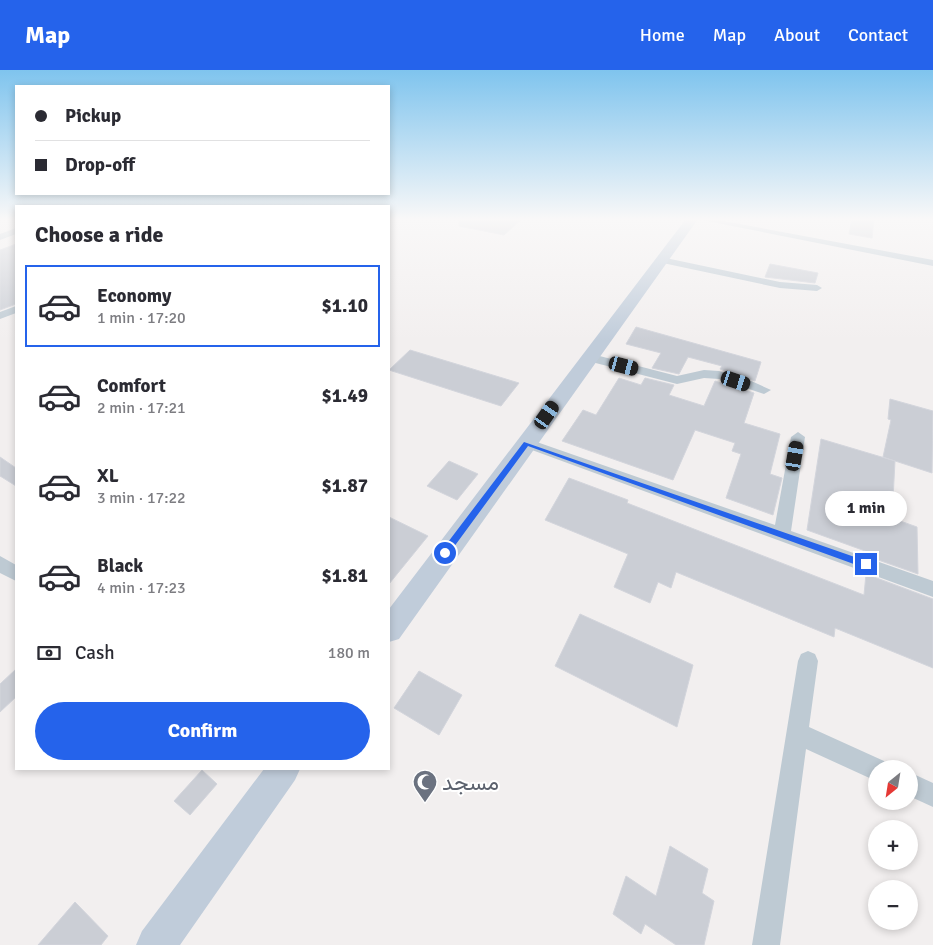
<!DOCTYPE html>
<meta charset="utf-8">
<style>
body{margin:0;font-family:Signika,Vazirmatn,sans-serif;background:#f7f7f7;color:#2b2b33;height:100vh;display:flex;flex-direction:column;font-size:19px;white-space:nowrap}
*{box-sizing:border-box;margin:0}
p{font-size:16px;color:#7c7c81}
.icon{flex:none;width:28px;height:28px;fill:none;stroke:currentColor;stroke-width:2;stroke-linecap:round;stroke-linejoin:round}
.map{position:relative;flex:1;overflow:hidden}
.side{position:absolute;left:15px;top:135px;width:375px;height:565px;display:flex;flex-direction:column;background:#fff;border-radius:0px;box-shadow:0 2px 8px #0003}
.side>*{flex:none}
.hud{position:absolute;left:15px;top:15px;width:375px;height:110px;border-radius:0px;box-shadow:0 2px 8px #0003;display:grid;align-content:center;height:110px;padding:0 20px;background:#fff}
.needle{width:32px;rotate:210deg}
.fabs{position:absolute;left:868px;top:690px;display:grid;gap:10px}
.fabs a{display:grid;place-items:center;width:50px;height:50px;border-radius:50%;background:#fff;box-shadow:0 2px 8px #0003;font-size:25px}
.end{position:absolute;width:22px;height:22px;margin:-11px;border:6px solid #2563eb;background:#fff;box-shadow:0 0 0 2px #fff}
.from{border-radius:50%}
.bubble{position:absolute;height:35px;border-radius:18px;background:#fff;box-shadow:0 2px 8px #0003;font-size:16px;font-weight:700;line-height:35px;text-align:center}
.car{position:absolute;width:15px;height:30px;margin:-15px -8px;border-radius:6px;box-shadow:0 0 4px 1px #0007;background:linear-gradient(#222 24%,#8ab4d8 0 40%,#222 0 76%,#8ab4d8 0 86%,#222 0)}
.hud b{display:flex;align-items:center;gap:18px;height:48px;font-size:19px}
.hud b+b{border-top:1px solid #e1e1e2}
.hud i{width:12px;height:12px;background:#2b2b33}
ul{padding:0;list-style:none}
li{display:flex;align-items:center;gap:15px;height:82px;margin:0 10px 8px;padding:0 10px;border:2px solid transparent;border-radius:0px}
li div{flex:1}
li b{display:block;font-size:19px}
li em{font-style:normal;font-weight:700}
li.current{border-color:#2563eb}
li>.icon{width:45px;height:45px;stroke-width:1.5}
h2{padding:0 20px;font-size:22px;line-height:60px}
.pay{display:flex;align-items:center;gap:12px;height:55px;padding:0 20px;font-size:19px}
.pay p{margin-inline-start:auto}
.cta{display:flex;gap:10px;margin-top:auto;padding:10px 20px}
.cta a{flex:1;height:58px;border-radius:30px;background:#2563eb;color:#fff;font-size:20px;font-weight:700;line-height:58px;text-align:center}
header{display:flex;align-items:center;gap:30px;box-sizing:border-box;height:70px;padding:0 25px;background:#2563eb;color:#fff}
header strong{font-size:24px}
nav{display:flex;gap:28px;margin-inline-start:auto;font-size:18px}
.map>svg:first-child{display:block}
.building{fill:#cbced5;stroke:#d3d5dc}
.lines{fill:none;stroke-linecap:round;stroke-linejoin:round}
.minor{fill:#becad3;fill-rule:evenodd}
.secondary{fill:#c0ccda;fill-rule:evenodd}
.route{fill:#2563eb}
.labels{text-anchor:middle;stroke-width:4;stroke-linejoin:round;paint-order:stroke}
.near-worship-label{font-size:22px;fill:#5b616d;stroke:#fff;text-anchor:start}
</style>
<header>
<strong>Map</strong>
<nav><a>Home</a><a>Map</a><a>About</a><a>Contact</a></nav>
</header>
<div class="map">
<svg width="933" height="875" viewBox="0 0 933 875">
<rect width="100%" height="100%" fill="#f2efef"/>
<path class="building" d="M 459,149 L 522,149 L 504,165 L 459,156 Z
M 852,149 L 874,149 L 872,168 L 849,164 Z
M 16,174 L 16,234 L 0,240 L 0,180 Z
M 770,194 L 818,203 L 815,213 L 765,207 Z
M 636,257 L 761,292 L 755,311 L 720,299 L 722,296 L 688,287 L 679,304 L 652,298 L 661,283 L 626,274 Z
M 410,280 L 519,313 L 501,336 L 389,300 Z
M 619,308 L 641,315 L 645,308 L 674,315 L 669,325 L 704,336 L 715,311 L 754,323 L 744,353 L 780,364 L 770,404 L 782,408 L 773,445 L 726,428 L 741,384 L 732,381 L 735,373 L 695,360 L 673,410 L 562,371 L 583,340 L 596,345 Z
M 890,329 L 933,341 L 932,403 L 883,387 L 891,350 L 888,349 Z
M 821,369 L 895,391 L 892,448 L 917,457 L 918,504 L 867,486 L 868,482 L 807,460 Z
M 0,387 L 16,398 L 16,416 L 0,406 Z
M 449,391 L 478,404 L 457,430 L 427,416 Z
M 569,408 L 628,430 L 627,433 L 864,525 L 866,504 L 933,529 L 933,598 L 835,558 L 834,567 L 676,502 L 671,518 L 658,512 L 650,533 L 614,517 L 628,484 L 545,450 Z
M 389,447 L 428,466 L 389,514 Z
M 580,544 L 693,595 L 677,657 L 555,596 Z
M 16,599 L 16,627 L 0,642 L 0,614 Z
M 419,601 L 462,625 L 439,665 L 394,638 Z
M 202,700 L 217,714 L 190,745 L 174,731 Z
M 670,776 L 708,799 L 702,823 L 714,831 L 704,875 L 676,875 L 645,854 L 641,864 L 613,844 L 626,806 L 656,826 Z
M 75,832 L 108,866 L 101,875 L 38,875 Z"/>
<g class="lines">
<path class="minor" d="M 697,149 L 713,149 L 933,190 L 933,196 Z
M 16,158 L 16,164 L 0,170 L 0,164 Z
M 661,187 L 780,212 L 817,215 L 822,218 L 817,221 L 780,218 L 658,192 L 656,190 Z
M 16,236 L 16,243 L 0,249 L 0,242 Z
M 588,283 L 677,306 L 704,300 L 719,301 L 747,309 L 771,320 L 764,324 L 719,309 L 704,308 L 677,314 L 584,290 L 582,287 L 584,284 Z
M 798,362 L 805,367 L 791,461 L 933,511 L 933,527 L 521,376 L 519,373 L 526,368 L 531,370 L 775,455 L 791,367 Z
M 0,486 L 16,495 L 16,511 L 0,503 Z
M 808,581 L 815,584 L 818,591 L 809,657 L 884,691 L 888,699 L 876,699 L 876,711 L 806,679 L 780,875 L 752,875 L 798,591 L 801,584 Z
M 909,702 L 933,713 L 933,737 L 909,726 Z"/>
<path class="secondary" d="M 686,149 L 698,149 L 399,569 L 389,572 L 389,539 Z
M 264,699 L 300,699 L 295,710 L 180,875 L 136,875 L 142,861 Z"/>
</g>
<linearGradient id="sky" x2="0" y2="1"><stop stop-color="#7fc4ee"/><stop offset="0.55" stop-color="#f9f8f8"/><stop offset="1" stop-color="#f9f8f8" stop-opacity="0"/></linearGradient>
<rect width="933" height="271" fill="url(#sky)"/>
<path class="route" d="M 524,372 L 869,492 L 870,494 L 869,497 L 862,497 L 528,376 L 448,485 L 442,485 L 442,480 Z"/>
<defs>
<symbol id="mosque-pin" viewBox="-11 -11 22 30"><path d="M0 17L-7.5 6A9.5 9.5 0 1 1 7.5 6Z" fill="#6b7280" stroke="#fff"/><path d="M3.5-4.9A6 6 0 1 0 3.5 4.9A5 5 0 1 1 3.5-4.9Z" fill="#fff"/></symbol>
</defs>
<g fill-rule="evenodd">
<use href="#mosque-pin" x="411" y="698" width="28" height="38"/>
</g>
<g class="labels">
<g class="near-worship-label">
<text x="442" y="720">مسجد</text>
</g>
</g>
</svg>
<div class="fabs">
<a><svg class="needle" viewBox="-14 -14 28 28"><path d="M0-13l5 13h-10z" fill="#e53935"/><path d="M0 13l5-13h-10z" fill="#7c7c81"/></svg></a>
<a>+</a>
<a>−</a>
</div>
<i class="end from" style="left:445px;top:483px"></i>
<i class="end" style="left:866px;top:494px"></i>
<div class="bubble" style="left:825px;top:421px;width:82px">1 min</div>
<i class="car" style="left:624px;top:296px;rotate:105deg"></i>
<i class="car" style="left:736px;top:311px;rotate:108deg"></i>
<i class="car" style="left:547px;top:345px;rotate:35deg"></i>
<i class="car" style="left:795px;top:386px;rotate:10deg"></i>
<div class="hud">
<b><i class="from"></i>Pickup</b>
<b><i></i>Drop-off</b>
</div>
<section class="side">
<h2>Choose a ride</h2>
<ul>
<li class="current"><svg class="icon" aria-label="car" viewBox="0 0 24 24"><path d="M5 17H2v-5l4-1 3-4h7l3 4 3 1v5h-3M9 17h6M6 11h13"/><circle cx="7" cy="17" r="2"/><circle cx="17" cy="17" r="2"/></svg><div><b>Economy</b><p>1 min · 17:20</p></div><em>$1.10</em></li>
<li><svg class="icon" aria-label="car" viewBox="0 0 24 24"><path d="M5 17H2v-5l4-1 3-4h7l3 4 3 1v5h-3M9 17h6M6 11h13"/><circle cx="7" cy="17" r="2"/><circle cx="17" cy="17" r="2"/></svg><div><b>Comfort</b><p>2 min · 17:21</p></div><em>$1.49</em></li>
<li><svg class="icon" aria-label="car" viewBox="0 0 24 24"><path d="M5 17H2v-5l4-1 3-4h7l3 4 3 1v5h-3M9 17h6M6 11h13"/><circle cx="7" cy="17" r="2"/><circle cx="17" cy="17" r="2"/></svg><div><b>XL</b><p>3 min · 17:22</p></div><em>$1.87</em></li>
<li><svg class="icon" aria-label="car" viewBox="0 0 24 24"><path d="M5 17H2v-5l4-1 3-4h7l3 4 3 1v5h-3M9 17h6M6 11h13"/><circle cx="7" cy="17" r="2"/><circle cx="17" cy="17" r="2"/></svg><div><b>Black</b><p>4 min · 17:23</p></div><em>$1.81</em></li>
</ul>
<div class="pay"><svg class="icon" aria-label="cash" viewBox="0 0 24 24"><path d="M3 7h18v10H3z"/><circle cx="12" cy="12" r="2"/></svg>Cash<p>180 m</p></div>
<div class="cta"><a>Confirm</a></div>
</section>
</div>
